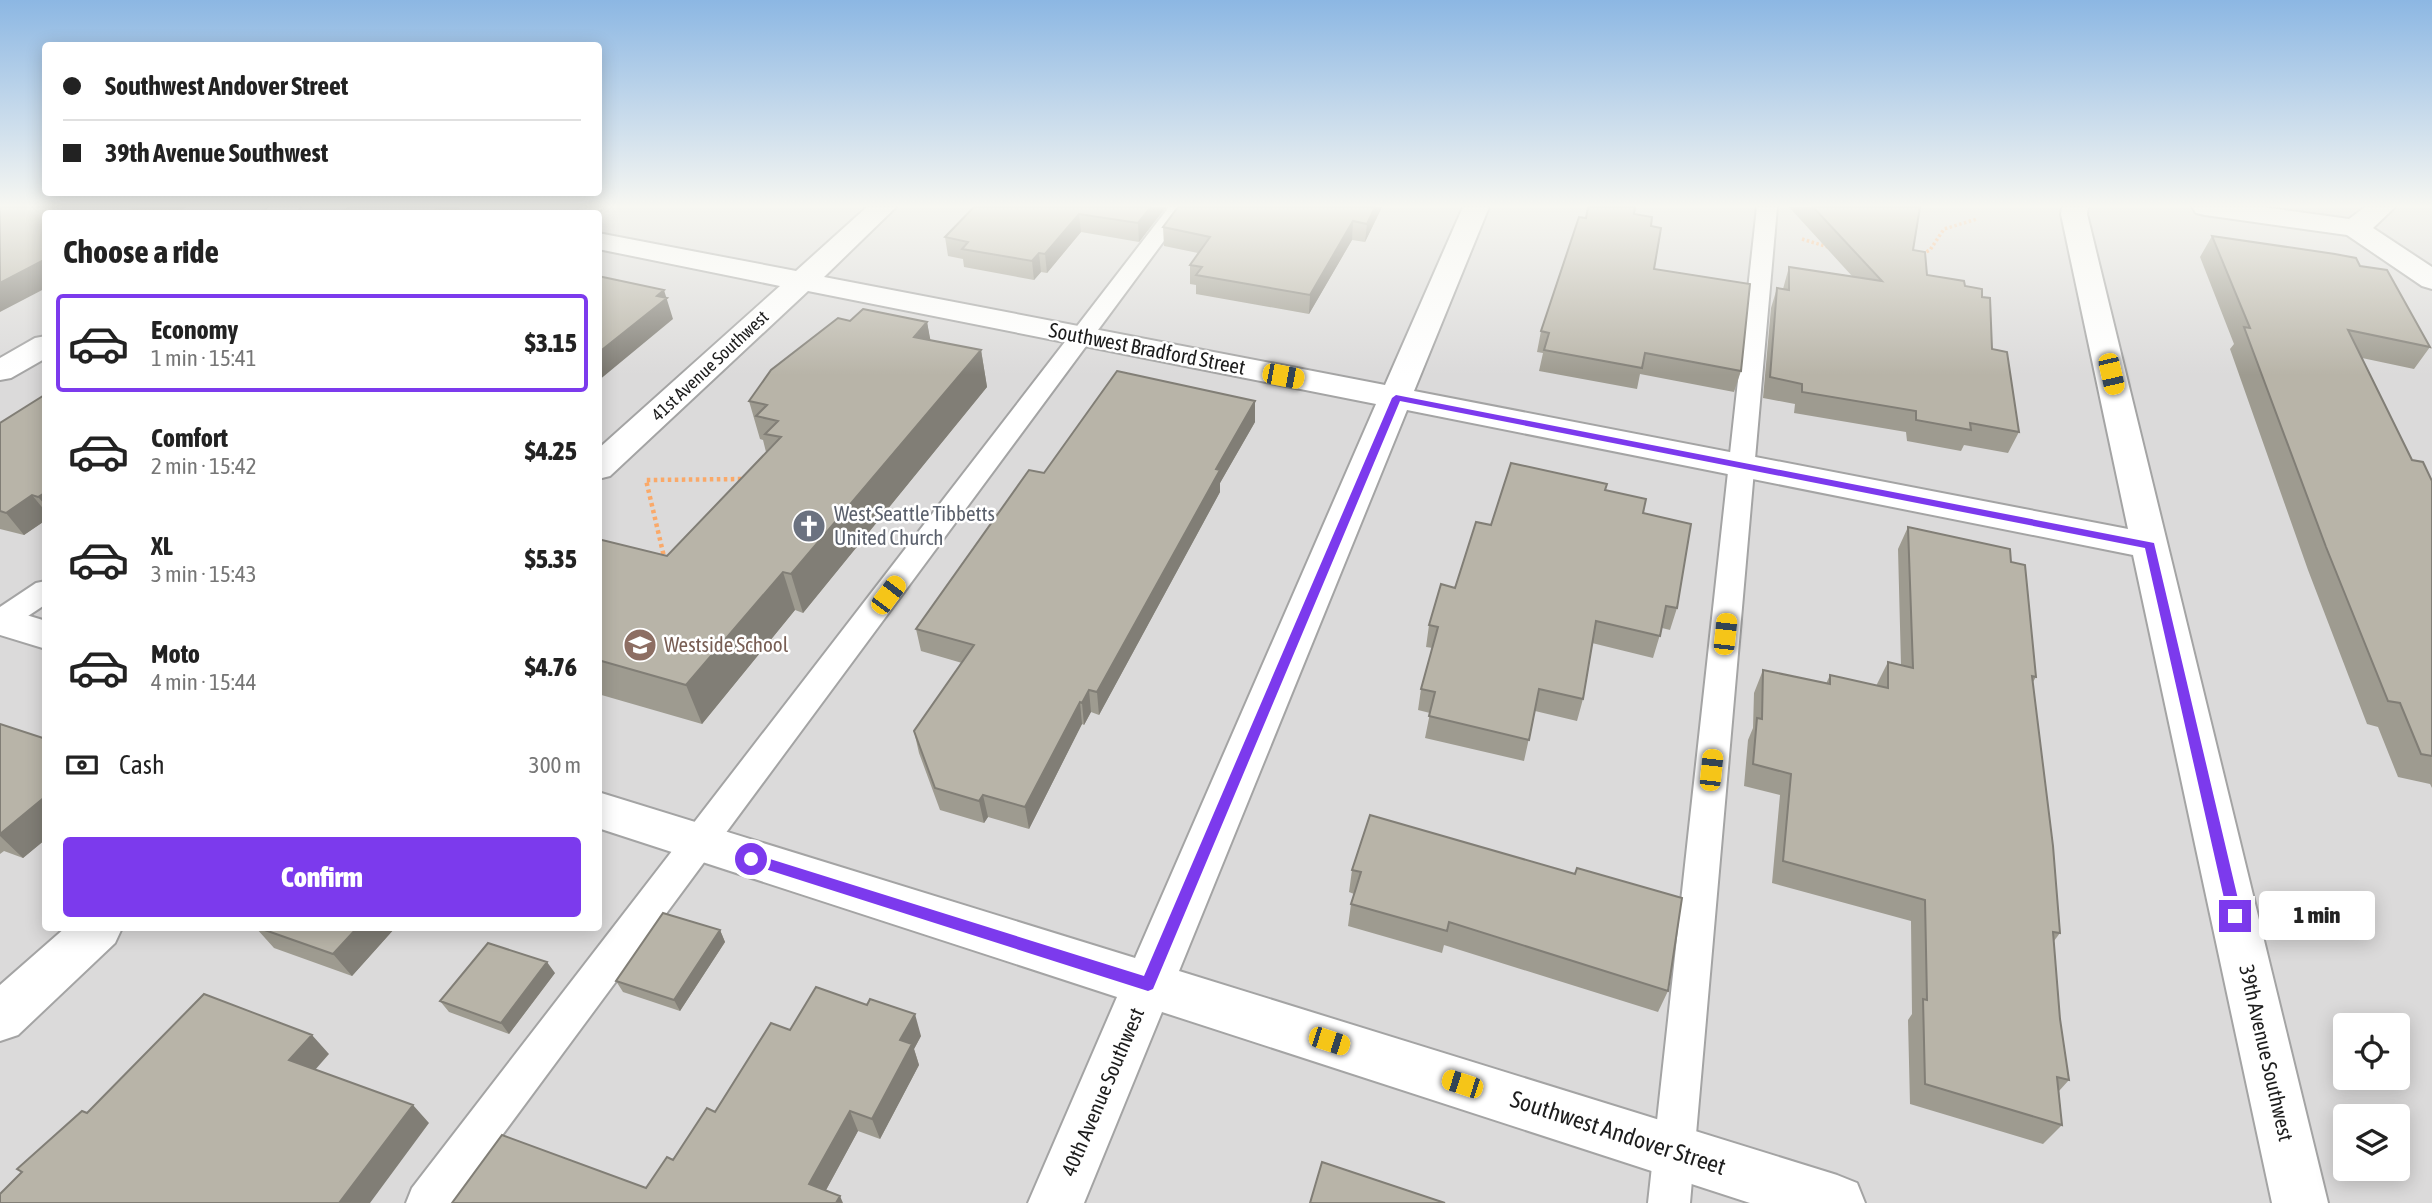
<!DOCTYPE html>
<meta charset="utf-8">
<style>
body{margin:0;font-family:"Asap Condensed",sans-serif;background:#f2f2f2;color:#222;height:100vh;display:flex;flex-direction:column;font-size:26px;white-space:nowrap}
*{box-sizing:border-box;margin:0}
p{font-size:23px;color:#767676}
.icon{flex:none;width:38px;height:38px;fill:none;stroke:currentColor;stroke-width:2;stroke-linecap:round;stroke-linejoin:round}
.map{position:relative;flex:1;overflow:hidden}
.side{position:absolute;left:42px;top:210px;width:560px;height:721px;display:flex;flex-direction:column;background:#fff;border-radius:7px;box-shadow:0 4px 18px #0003}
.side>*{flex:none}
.banner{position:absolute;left:42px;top:42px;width:560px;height:154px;border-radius:7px;box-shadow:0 4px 18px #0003;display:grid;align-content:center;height:154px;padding:0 21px;background:#fff}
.buttons{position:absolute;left:2333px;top:1013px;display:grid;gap:14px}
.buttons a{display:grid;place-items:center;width:77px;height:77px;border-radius:7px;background:#fff;box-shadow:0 4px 18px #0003;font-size:35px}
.end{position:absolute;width:32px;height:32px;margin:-16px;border:9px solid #7c3aed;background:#fff;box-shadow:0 0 0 4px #fff}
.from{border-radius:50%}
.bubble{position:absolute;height:49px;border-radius:7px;background:#fff;box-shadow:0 4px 18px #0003;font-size:23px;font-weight:800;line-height:49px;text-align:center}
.car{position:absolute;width:21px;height:42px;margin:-21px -10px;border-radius:9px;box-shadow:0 0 5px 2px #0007;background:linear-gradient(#f5c518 24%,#345 0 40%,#f5c518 0 76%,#345 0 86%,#f5c518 0)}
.banner b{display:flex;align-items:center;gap:24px;height:66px;font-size:26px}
.banner b+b{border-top:2px solid #e0e0e0}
.banner i{width:18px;height:18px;background:#222}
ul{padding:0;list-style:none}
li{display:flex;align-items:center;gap:21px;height:98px;margin:0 14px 10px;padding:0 7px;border:4px solid transparent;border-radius:7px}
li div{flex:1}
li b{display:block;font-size:26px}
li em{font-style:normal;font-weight:800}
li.active{border-color:#7c3aed}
li>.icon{width:63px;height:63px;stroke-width:1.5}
h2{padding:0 21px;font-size:32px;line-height:84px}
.pay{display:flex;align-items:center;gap:18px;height:77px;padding:0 21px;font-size:26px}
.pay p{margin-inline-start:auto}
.action{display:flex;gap:14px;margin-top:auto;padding:14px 21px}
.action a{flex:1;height:80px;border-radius:7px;background:#7c3aed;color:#fff;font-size:28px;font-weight:800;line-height:80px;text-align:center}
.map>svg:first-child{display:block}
.residential{fill:#dbdada;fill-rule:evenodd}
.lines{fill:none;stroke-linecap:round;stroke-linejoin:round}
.service-casing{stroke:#a4a4a4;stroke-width:4}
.minor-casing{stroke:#a4a4a4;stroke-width:4}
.path-far1{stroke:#faa969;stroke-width:3.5;stroke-dasharray:2.5 2.5;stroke-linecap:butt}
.path{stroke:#faa969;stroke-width:4.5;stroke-dasharray:3.5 3.5;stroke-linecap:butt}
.service{fill:#fff;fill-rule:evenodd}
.minor{fill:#fff;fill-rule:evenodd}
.wall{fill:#9e9b90}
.shaded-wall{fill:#817e76}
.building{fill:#b8b4a8;stroke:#817e76;stroke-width:2}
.route{fill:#7c3aed}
.labels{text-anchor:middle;stroke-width:5;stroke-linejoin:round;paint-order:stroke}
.far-street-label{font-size:18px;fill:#1d1d1d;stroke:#fff}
.street-label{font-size:21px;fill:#1d1d1d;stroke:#fff}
.worship-label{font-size:21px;fill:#5b616d;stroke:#fff;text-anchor:start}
.education-label{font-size:21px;fill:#785e54;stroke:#fff;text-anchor:start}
.near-street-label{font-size:24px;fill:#1d1d1d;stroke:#fff}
</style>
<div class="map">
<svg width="2432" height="1203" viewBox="0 0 2432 1203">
<rect width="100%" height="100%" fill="#eeeee3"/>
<path class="residential" d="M 0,207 L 2432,207 L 2432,1203 L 0,1203 ZM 46,214 L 598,214 L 598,928 L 46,928 ZM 2345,1026 L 2398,1026 L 2398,1078 L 2345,1078 ZM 2345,1116 L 2398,1116 L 2398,1169 L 2345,1169 Z"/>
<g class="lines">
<defs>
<path id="service" d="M 581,207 L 603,207 L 597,214 L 575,214 Z
M 1169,207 L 1189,207 L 452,1203 L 406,1203 L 412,1188 Z
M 1757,207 L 1777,207 L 1690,1203 L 1648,1203 Z
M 46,581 L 46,604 L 10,628 L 0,631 L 0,607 L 36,583 Z"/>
<path id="minor" d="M 269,207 L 300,207 L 295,214 L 263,214 Z
M 867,207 L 896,207 L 824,277 L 1385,385 L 1463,207 L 1489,207 L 1414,391 L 2128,529 L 2061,214 L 2062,207 L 2088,207 L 2087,214 L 2328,1203 L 2272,1203 L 2133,555 L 1407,410 L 1179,971 L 1837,1175 L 1857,1183 L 1865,1203 L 1750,1203 L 1162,1012 L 1084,1203 L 1028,1203 L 1117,997 L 598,828 L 598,792 L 1135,958 L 1376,404 L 808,291 L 610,476 L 598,479 L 598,449 L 780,286 L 598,249 L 598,233 L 796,271 Z
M 2192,207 L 2262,207 L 2349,219 L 2365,207 L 2395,207 L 2373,228 L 2432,267 L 2432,289 L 2422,286 L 2347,235 L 2205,215 L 2196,213 Z
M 46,336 L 46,358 L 11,378 L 0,380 L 0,358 L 35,338 Z
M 0,607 L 46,621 L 46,649 L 0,635 Z
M 65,928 L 122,928 L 115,943 L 18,1035 L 0,1041 L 0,985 Z"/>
</defs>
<use href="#service" class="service-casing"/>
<use href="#minor" class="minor-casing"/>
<path class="path-far1" d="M 1802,239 L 1831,248
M 1922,254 L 1930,250 L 1944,229 L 1977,219"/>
<path class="path" d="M 665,561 L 646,480 L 744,479"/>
<use href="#service" class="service"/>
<use href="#minor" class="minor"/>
</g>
<path class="wall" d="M 974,207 L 1166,207 L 1139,242 L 1081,232 L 1047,273 L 1041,272 L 1034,280 L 964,267 L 963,259 L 948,256 L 945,237 Z
M 1382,207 L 1365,242 L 1352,240 L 1309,314 L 1196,294 L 1196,285 L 1190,284 L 1190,265 L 1198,253 L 1164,246 L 1163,227 Z
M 1789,207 L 1920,207 L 1913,250 L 1927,275 L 1965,286 L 1982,297 L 1992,349 L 2019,432 L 2008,453 L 1964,445 L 1961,451 L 1907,441 L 1906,432 L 1794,413 L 1795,404 L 1763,398 L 1771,308 L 1777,288 L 1783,289 L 1789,267 L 1852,276 Z
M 1634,214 L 1651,226 L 1654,269 L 1741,371 L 1734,392 L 1640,374 L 1637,389 L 1539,371 L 1543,353 L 1537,352 L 1541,331 L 1586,218 Z
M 2212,236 L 2360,266 L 2430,347 L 2414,369 L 2362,358 L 2412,460 L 2432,481 L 2432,788 L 2430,784 L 2398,777 L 2378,727 L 2367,724 L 2308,570 L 2230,349 L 2234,344 L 2200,257 Z
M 850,321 L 927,322 L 930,340 L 981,350 L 987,387 L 803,613 L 795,610 L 702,724 L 598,694 L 598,539 L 667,556 L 766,452 L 763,440 L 760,439 L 749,401 Z
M 46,394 L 46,520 L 24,535 L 0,529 L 0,423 Z
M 1255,401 L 1255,422 L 1220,483 L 1220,492 L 1099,715 L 1091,712 L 1084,725 L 1082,724 L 1029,829 L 988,817 L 984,823 L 940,810 L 919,753 L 914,731 L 962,663 L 921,651 L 916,629 L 1044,473 Z
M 1605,490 L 1643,513 L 1677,608 L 1670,630 L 1662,628 L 1653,658 L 1592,643 L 1583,699 L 1577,721 L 1535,711 L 1524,761 L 1425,738 L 1430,713 L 1418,710 L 1421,689 L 1433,648 L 1426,647 L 1429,625 L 1455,588 L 1491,525 Z
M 1908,527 L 2011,562 L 2036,677 L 2033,682 L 2060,933 L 2054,941 L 2060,1019 L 2069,1080 L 2059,1091 L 2062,1125 L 2043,1144 L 1910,1104 L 1908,1020 L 1912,1014 L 1911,921 L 1772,883 L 1780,795 L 1744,786 L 1748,740 L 1753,728 L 1754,693 L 1763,670 L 1826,684 L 1830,675 L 1876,686 L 1888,662 L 1901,665 L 1898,549 Z
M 0,724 L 46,739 L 46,839 L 23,858 L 4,851 L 0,854 Z
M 1370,815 L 1668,991 L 1658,1012 L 1444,945 L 1442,953 L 1348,926 L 1351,904 L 1354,894 L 1349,892 L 1352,870 Z
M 256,928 L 395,928 L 352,976 L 274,948 Z
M 720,930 L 725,942 L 680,1011 L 623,992 L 616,981 Z
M 555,973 L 509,1034 L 449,1012 L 440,1001 Z
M 790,1030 L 921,1036 L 914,1049 L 919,1065 L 880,1139 L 858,1131 L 826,1190 L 646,1188 Z"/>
<path class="shaded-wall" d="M 137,207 L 187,207 L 175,214 L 124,214 Z
M 439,207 L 459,207 L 462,214 L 428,214 Z
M 1151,207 L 1166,207 L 1139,242 L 1138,223 Z
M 1375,207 L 1382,207 L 1365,242 L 1367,224 Z
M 1079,214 L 1081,232 L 1047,273 L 1045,254 Z
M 1353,221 L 1352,240 L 1309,314 L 1310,295 Z
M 1039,253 L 1041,272 L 1034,280 L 1032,261 Z
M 46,259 L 46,288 L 0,312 L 0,283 Z
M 664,290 L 673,319 L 598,381 L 598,353 Z
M 927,322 L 934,359 L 914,337 Z
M 981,350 L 987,387 L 803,613 L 791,574 Z
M 1255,401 L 1255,422 L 1220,483 L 1220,492 L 1099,715 L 1097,692 L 1216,469 Z
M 46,492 L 46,506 L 38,497 Z
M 32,495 L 46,512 L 46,520 L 24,535 L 6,513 Z
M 783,572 L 795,610 L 702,724 L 686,685 Z
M 1089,690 L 1091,712 L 1084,725 L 1082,703 Z
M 1080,702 L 1082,724 L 1029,829 L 1025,807 Z
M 983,795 L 988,817 L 984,823 L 979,801 Z
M 46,796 L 46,839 L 23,858 L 0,836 L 0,834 Z
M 357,928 L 395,928 L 352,976 L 333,954 Z
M 720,930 L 725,942 L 680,1011 L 674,1000 Z
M 547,962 L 555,973 L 509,1034 L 501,1023 Z
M 915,1014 L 921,1036 L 914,1049 L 919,1065 L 880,1139 L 872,1119 L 900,1040 Z
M 312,1035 L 329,1054 L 308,1078 L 289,1060 Z
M 413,1105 L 429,1123 L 370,1203 L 339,1203 Z
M 850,1111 L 858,1131 L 819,1203 L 809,1184 Z
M 840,1196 L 843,1203 L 836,1203 Z"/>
<path class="building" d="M 0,207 L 137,207 L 124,214 L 46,214 L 46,259 L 0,283 Z
M 350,207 L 439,207 L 428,214 L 339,214 Z
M 974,207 L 1151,207 L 1138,223 L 1079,214 L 1045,254 L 1039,253 L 1032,261 L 962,249 L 968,242 L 945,237 Z
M 1178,207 L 1375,207 L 1367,224 L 1353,221 L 1310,295 L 1196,275 L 1202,267 L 1190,265 L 1210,237 L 1163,227 Z
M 1588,207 L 1635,207 L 1634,214 L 1652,217 L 1651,226 L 1661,228 L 1654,269 L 1750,284 L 1741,371 L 1645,353 L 1642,368 L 1544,350 L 1549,333 L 1541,331 L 1579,217 L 1586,218 Z
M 1813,207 L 1920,207 L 1913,250 L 1925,252 L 1927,275 L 1964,281 L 1965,286 L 1982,289 L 1982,297 L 1990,298 L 1992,349 L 2007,352 L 2019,432 L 1970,423 L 1971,430 L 1916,420 L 1916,411 L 1802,392 L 1802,384 L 1770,377 L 1777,288 L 1789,290 L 1789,267 L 1882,281 Z
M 2212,236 L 2335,254 L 2356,258 L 2360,266 L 2387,270 L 2430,347 L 2348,330 L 2412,460 L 2423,462 L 2432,481 L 2432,756 L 2421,754 L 2400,703 L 2388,701 L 2326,547 L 2244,327 L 2250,328 Z
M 598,276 L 664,290 L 657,296 L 667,298 L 598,353 Z
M 863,309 L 927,322 L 914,337 L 981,350 L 791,574 L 783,572 L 686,685 L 598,660 L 598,539 L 667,556 L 781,437 L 765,434 L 778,421 L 756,416 L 767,405 L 749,401 L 771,370 L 838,318 L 850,321 Z
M 1117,371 L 1255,401 L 1216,469 L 1220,470 L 1097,692 L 1089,690 L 1082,703 L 1080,702 L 1025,807 L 983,795 L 979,801 L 935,788 L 914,731 L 974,645 L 916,629 L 1029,470 L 1044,473 Z
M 46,394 L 46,492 L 38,497 L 32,495 L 6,513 L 0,511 L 0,423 Z
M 1511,463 L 1607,484 L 1605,490 L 1646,499 L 1643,513 L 1691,524 L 1677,608 L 1666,606 L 1660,636 L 1596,621 L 1583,699 L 1539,689 L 1529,740 L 1429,716 L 1435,692 L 1421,689 L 1438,627 L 1429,625 L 1441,584 L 1455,588 L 1476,522 L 1491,525 Z
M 1908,527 L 2010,549 L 2011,562 L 2025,565 L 2036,677 L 2032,676 L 2053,846 L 2060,933 L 2053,932 L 2060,1019 L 2069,1080 L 2057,1077 L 2062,1125 L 1925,1084 L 1923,999 L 1927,1000 L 1925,900 L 1783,861 L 1791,774 L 1753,764 L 1757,718 L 1762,719 L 1763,670 L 1830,684 L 1830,675 L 1888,688 L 1888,662 L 1913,668 Z
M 0,724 L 46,739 L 46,796 L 0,834 Z
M 1370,815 L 1575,874 L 1577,868 L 1682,898 L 1668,991 L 1449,922 L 1447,931 L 1351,904 L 1361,872 L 1352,870 Z
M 663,913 L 720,930 L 674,1000 L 616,981 Z
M 259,928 L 357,928 L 333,954 Z
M 488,943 L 547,962 L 501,1023 L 440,1001 Z
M 816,987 L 867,1005 L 870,999 L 915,1014 L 900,1040 L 912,1044 L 872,1119 L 850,1111 L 809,1184 L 840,1196 L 836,1203 L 452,1203 L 502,1135 L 646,1188 L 667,1157 L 673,1160 L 707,1108 L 715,1112 L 771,1023 L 790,1030 Z
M 204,994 L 312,1035 L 289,1060 L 413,1105 L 339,1203 L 0,1203 L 0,1194 L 22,1172 L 17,1169 L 82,1111 L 87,1113 Z
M 1322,1162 L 1445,1203 L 1310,1203 Z"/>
<linearGradient id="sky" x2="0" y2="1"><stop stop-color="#8cb7e3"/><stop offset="0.55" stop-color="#f7f7f2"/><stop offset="1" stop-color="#f7f7f2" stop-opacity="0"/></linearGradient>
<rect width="2432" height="375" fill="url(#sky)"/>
<path class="route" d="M 1396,395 L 2154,543 L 2242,916 L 2240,920 L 2230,920 L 2228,916 L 2145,548 L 1400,401 L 1153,989 L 1148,991 L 746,863 L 744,859 L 751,853 L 1144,976 L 1392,398 Z"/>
<defs>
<symbol id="church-disc" viewBox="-11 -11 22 22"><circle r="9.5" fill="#6b7280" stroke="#fff"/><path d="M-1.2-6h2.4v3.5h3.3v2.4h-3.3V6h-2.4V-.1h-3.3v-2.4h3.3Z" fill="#fff"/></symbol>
<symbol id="school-disc" viewBox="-11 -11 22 22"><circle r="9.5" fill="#8d6e63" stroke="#fff"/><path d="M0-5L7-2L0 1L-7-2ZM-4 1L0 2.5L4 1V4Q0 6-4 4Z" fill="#fff"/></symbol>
</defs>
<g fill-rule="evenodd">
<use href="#church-disc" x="790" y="507" width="38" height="38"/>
<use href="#school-disc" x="621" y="626" width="38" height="38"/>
</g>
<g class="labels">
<g class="far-street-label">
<text transform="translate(710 366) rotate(-43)" y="6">41st Avenue Southwest</text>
</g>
<g class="street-label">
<text transform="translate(1147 349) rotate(11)" y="7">Southwest Bradford Street</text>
<text transform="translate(2266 1053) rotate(77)" y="7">39th Avenue Southwest</text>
<text transform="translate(1103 1092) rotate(-67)" y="7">40th Avenue Southwest</text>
</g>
<g class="worship-label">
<text x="834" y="521">West Seattle Tibbetts<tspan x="834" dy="24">United Church</tspan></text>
</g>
<g class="education-label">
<text x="664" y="652">Westside School</text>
</g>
<g class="near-street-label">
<text transform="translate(1618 1133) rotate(18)" y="8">Southwest Andover Street</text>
</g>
</g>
</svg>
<div class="buttons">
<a><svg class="icon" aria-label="locate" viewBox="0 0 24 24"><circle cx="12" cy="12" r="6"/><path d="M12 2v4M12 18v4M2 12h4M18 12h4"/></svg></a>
<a><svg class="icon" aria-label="layers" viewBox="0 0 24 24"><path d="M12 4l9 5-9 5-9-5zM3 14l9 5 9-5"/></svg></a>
</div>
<i class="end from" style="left:751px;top:859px"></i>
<i class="end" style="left:2235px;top:916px"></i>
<div class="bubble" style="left:2259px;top:891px;width:116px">1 min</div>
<i class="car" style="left:2111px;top:374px;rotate:167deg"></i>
<i class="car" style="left:1283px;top:376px;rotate:101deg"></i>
<i class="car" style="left:888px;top:595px;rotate:37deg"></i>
<i class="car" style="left:1725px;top:634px;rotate:6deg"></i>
<i class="car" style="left:1711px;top:770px;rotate:6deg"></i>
<i class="car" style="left:1329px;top:1041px;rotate:108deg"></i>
<i class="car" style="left:1462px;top:1084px;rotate:288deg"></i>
<div class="banner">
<b><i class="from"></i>Southwest Andover Street</b>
<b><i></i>39th Avenue Southwest</b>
</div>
<section class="side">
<h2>Choose a ride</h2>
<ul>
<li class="active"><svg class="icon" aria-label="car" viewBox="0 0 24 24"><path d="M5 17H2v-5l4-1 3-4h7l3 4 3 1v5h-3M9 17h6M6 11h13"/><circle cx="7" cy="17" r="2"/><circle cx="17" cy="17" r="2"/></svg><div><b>Economy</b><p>1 min · 15:41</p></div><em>$3.15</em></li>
<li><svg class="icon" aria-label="car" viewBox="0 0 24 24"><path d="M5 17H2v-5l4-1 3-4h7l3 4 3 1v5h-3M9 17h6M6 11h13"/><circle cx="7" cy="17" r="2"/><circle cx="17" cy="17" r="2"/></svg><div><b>Comfort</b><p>2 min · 15:42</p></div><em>$4.25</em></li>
<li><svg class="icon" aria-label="car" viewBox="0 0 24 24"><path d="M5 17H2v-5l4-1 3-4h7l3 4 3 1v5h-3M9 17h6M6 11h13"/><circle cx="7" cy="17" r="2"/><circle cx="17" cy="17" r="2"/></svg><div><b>XL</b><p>3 min · 15:43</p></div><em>$5.35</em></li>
<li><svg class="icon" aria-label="car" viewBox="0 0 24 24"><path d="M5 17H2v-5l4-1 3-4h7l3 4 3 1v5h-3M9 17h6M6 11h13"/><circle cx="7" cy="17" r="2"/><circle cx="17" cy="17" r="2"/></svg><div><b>Moto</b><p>4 min · 15:44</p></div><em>$4.76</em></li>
</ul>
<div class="pay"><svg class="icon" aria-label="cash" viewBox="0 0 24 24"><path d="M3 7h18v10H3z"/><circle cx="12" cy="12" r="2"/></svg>Cash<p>300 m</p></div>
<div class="action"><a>Confirm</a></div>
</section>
</div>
